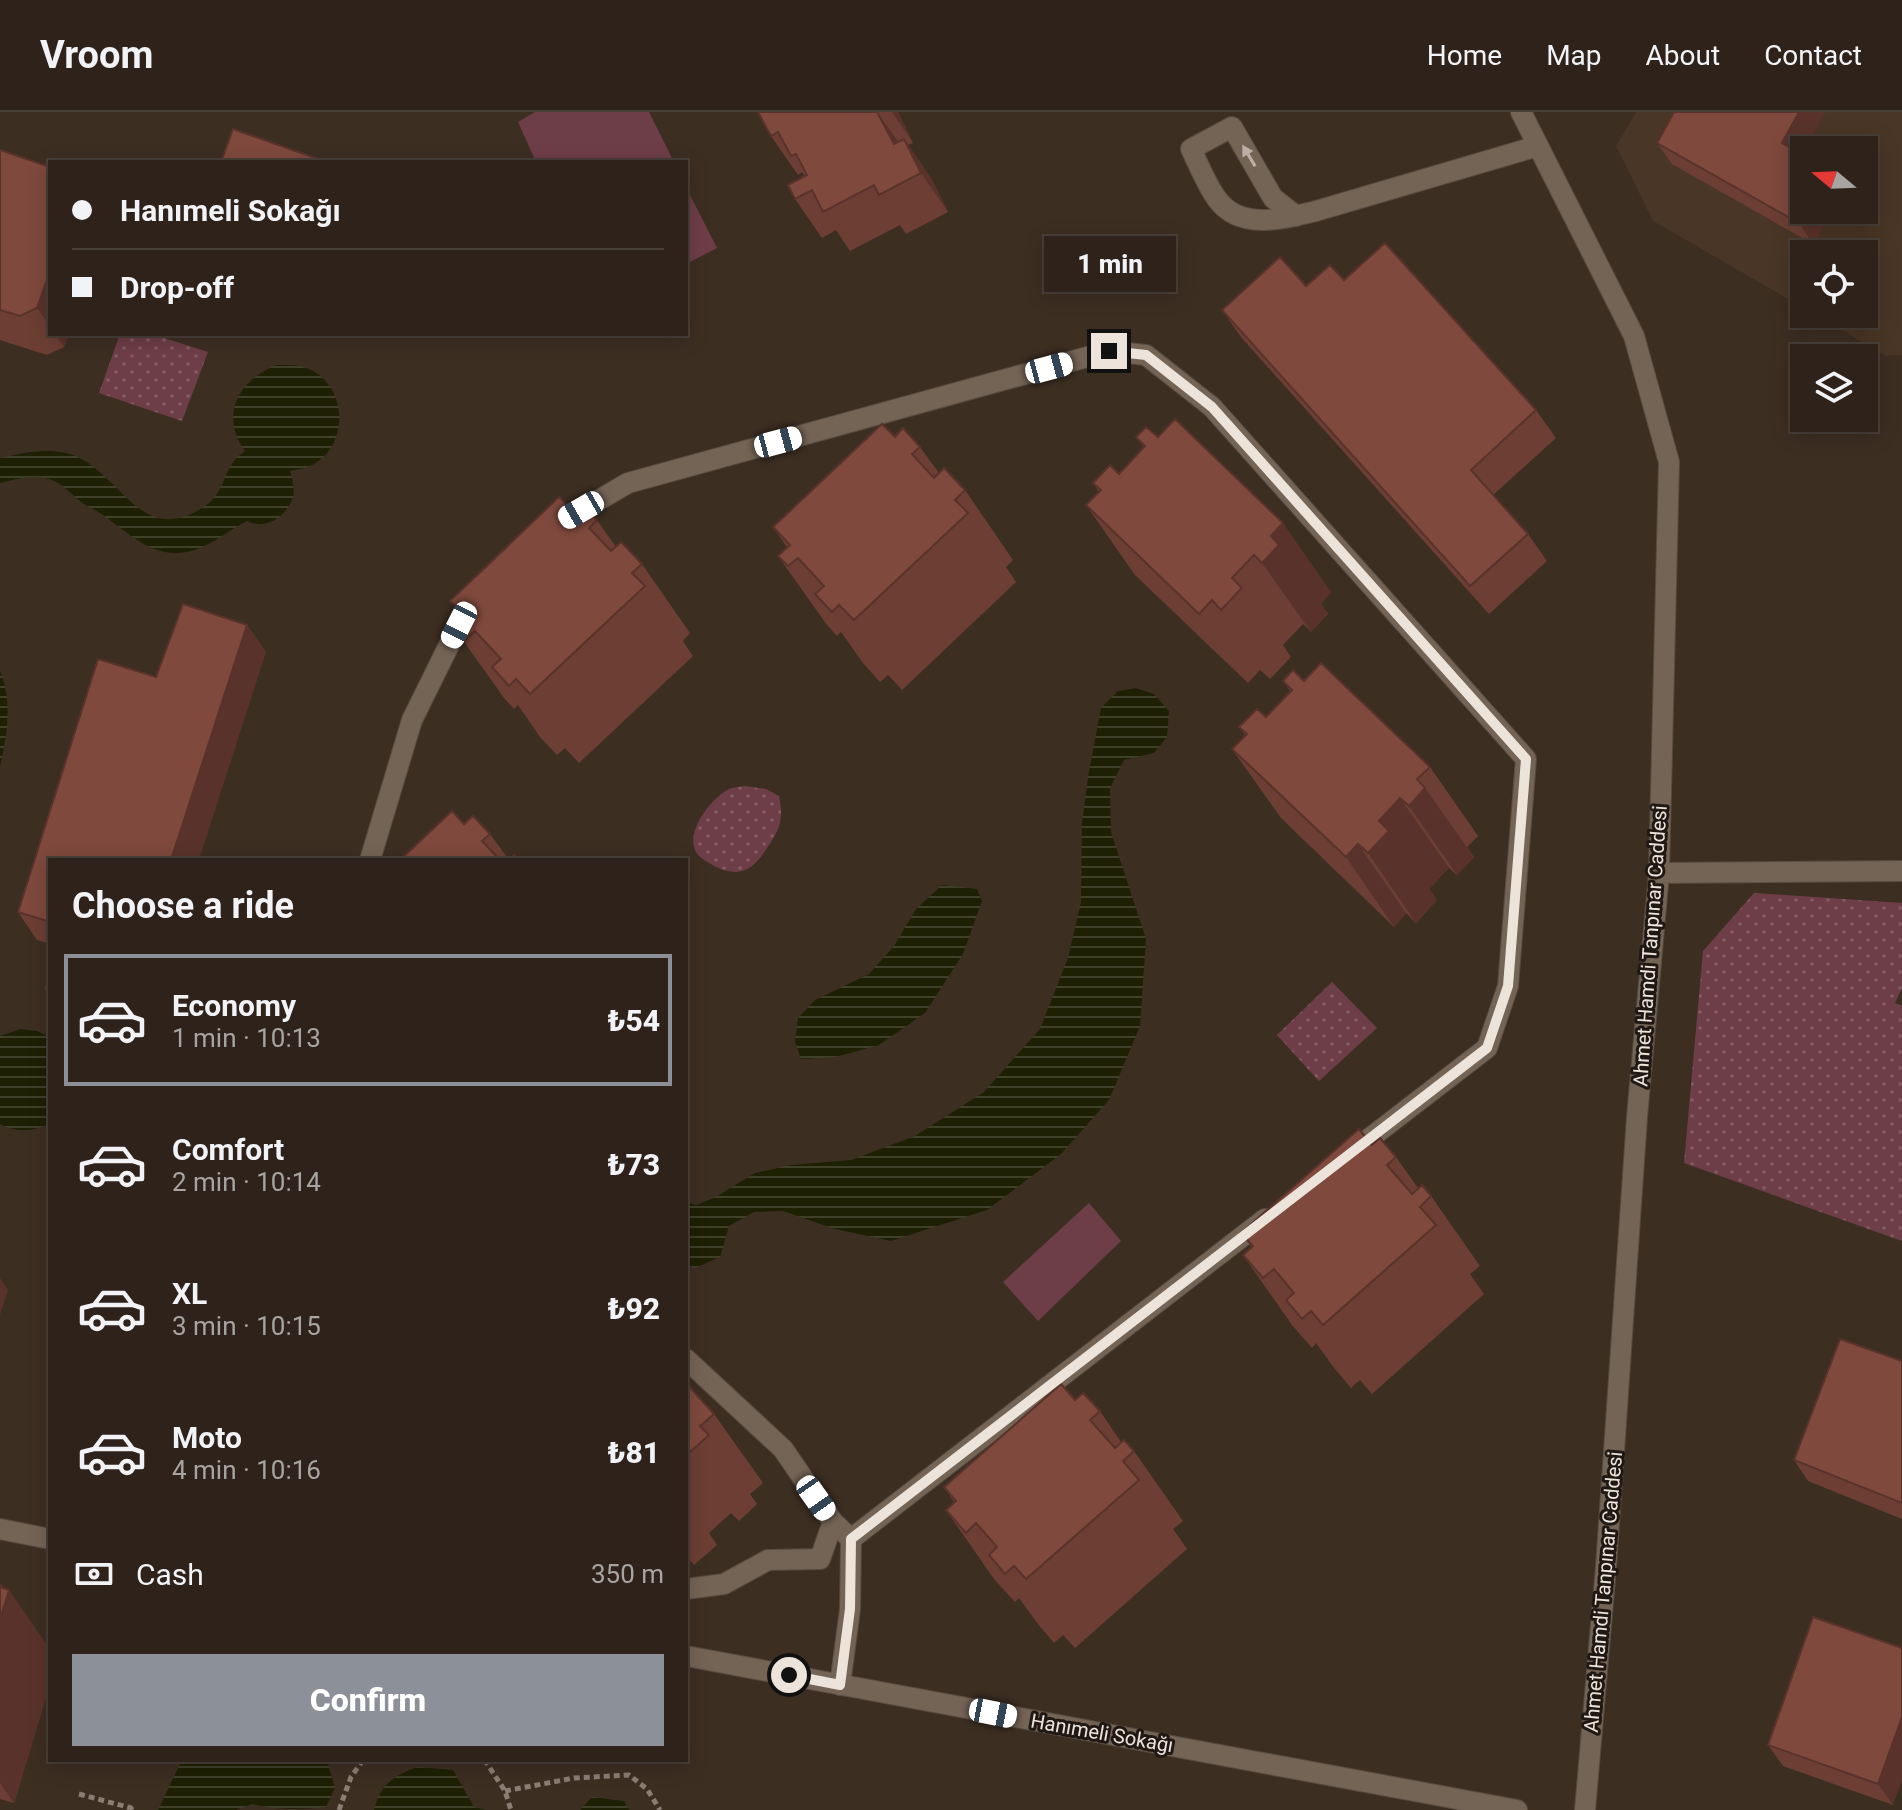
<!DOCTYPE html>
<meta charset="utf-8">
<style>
body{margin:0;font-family:Roboto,sans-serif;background:#3a2f27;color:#f1f3f6;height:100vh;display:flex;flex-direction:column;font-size:30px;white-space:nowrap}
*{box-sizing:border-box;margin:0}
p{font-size:26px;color:#a7a4a2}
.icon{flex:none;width:44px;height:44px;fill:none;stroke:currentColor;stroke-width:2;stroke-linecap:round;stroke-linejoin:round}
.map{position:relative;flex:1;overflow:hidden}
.details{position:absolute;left:48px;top:746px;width:640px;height:904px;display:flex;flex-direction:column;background:#2e221a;border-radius:0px;box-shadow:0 4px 20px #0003,0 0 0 2px #493f39}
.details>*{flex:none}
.hud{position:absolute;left:48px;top:48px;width:640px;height:176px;border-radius:0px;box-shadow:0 4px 20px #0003,0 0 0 2px #493f39;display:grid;align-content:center;height:176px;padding:0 24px;background:#2e221a}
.needle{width:52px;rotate:289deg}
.buttons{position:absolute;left:1790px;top:24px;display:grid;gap:16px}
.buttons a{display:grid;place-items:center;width:88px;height:88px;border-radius:0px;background:#2e221a;box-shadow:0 4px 20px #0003,0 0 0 2px #493f39;font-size:40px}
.end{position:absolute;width:36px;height:36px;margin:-18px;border:10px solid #ece3db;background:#111;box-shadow:0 0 0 4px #111}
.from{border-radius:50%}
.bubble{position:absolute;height:56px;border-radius:0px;background:#2e221a;box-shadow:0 4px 20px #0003,0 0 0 2px #493f39;font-size:26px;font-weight:800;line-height:56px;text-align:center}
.car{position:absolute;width:24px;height:48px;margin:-24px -12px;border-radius:10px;box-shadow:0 0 6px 2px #0007;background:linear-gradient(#fff 24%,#345 0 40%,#fff 0 76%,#345 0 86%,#fff 0)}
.hud b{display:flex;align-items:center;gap:28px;height:76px;font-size:30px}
.hud b+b{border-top:2px solid #493f39}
.hud i{width:20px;height:20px;background:#f1f3f6}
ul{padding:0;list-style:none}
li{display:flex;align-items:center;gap:24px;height:132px;margin:0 16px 12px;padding:0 8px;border:4px solid transparent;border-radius:0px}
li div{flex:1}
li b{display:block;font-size:30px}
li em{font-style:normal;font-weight:800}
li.active{border-color:#8c9099}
li>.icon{width:72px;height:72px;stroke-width:1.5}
h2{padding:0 24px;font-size:36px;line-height:96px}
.pay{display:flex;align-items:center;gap:20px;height:88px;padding:0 24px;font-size:30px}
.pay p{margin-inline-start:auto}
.primary-button{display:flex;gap:16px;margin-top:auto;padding:16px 24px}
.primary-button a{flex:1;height:92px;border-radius:0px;background:#8c9099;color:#fff;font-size:32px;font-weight:800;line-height:92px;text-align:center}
header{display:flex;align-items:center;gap:48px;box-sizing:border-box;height:112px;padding:0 40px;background:#2e221a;border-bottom:2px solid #493f39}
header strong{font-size:38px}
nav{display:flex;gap:44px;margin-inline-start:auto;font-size:28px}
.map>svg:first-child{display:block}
.built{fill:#493626;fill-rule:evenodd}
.grass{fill:#6e3e48}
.park{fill:url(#park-dots)}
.water{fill:url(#water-rules)}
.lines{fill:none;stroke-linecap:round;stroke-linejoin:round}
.minor-casing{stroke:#574b41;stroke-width:22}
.path{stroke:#8a7d73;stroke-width:5;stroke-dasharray:6 4;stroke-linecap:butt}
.minor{stroke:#746456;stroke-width:20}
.wall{fill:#6d3f34}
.shaded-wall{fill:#59332b}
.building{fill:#7f493d;stroke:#59332b;stroke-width:2}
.oneway{fill:#bcb0a6}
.route{stroke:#ece3db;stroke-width:10}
.labels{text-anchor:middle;stroke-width:6;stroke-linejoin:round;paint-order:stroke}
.street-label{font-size:20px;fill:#ece3db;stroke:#1f1813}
</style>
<header>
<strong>Vroom</strong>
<nav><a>Home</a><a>Map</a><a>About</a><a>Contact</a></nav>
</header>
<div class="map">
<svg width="1902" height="1698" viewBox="0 0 1902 1698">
<defs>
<pattern id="park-dots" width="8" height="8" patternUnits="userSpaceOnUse" patternTransform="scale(2)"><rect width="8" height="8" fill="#6e3e48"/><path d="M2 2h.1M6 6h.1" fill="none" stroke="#835a62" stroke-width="1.8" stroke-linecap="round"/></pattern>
<pattern id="water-rules" width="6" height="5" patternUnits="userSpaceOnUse" patternTransform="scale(2)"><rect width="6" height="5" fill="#1e2004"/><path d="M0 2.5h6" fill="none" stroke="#3f4028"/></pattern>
</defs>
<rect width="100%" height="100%" fill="#3d2e22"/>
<path class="built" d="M 1636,0 L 1902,0 L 1902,243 L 1886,244 L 1814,202 L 1864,202 L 1864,142 L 1804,142 L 1804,196 L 1653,109 L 1616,34 ZM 1804,38 L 1864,38 L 1864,98 L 1804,98 Z"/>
<path class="grass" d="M 535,0 L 649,0 L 674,50 L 536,50 L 518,10 Z
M 686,75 L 717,136 L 686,152 Z
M 1089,1091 L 1121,1129 L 1038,1209 L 1003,1170 Z"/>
<path class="park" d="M 120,222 L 152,222 L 208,240 L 182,309 L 99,281 Z
M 745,674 L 766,677 L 779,684 C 784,707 780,717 767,736 C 753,758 741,766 716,755 C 710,751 700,747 696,740 C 685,720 710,688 727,678 C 732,675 740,675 745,674 Z
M 1754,781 L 1902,791 L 1902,876 L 1895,891 L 1902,894 L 1902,1129 L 1684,1051 L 1703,839 Z
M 1332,870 L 1377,916 L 1319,969 L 1277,923 Z"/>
<path class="water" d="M 277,253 C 288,253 299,252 309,257 C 344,272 350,324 320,348 C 311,355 301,357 290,359 C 292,367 295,376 293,385 C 287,404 266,419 247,409 C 227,419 210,435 187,440 C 151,447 127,419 100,401 C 95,398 89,395 84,392 C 72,384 63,371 49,367 C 32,362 16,367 0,371 L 0,346 C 24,341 49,335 73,343 C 119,360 139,431 197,399 C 231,381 218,357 245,339 C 219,303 239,267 277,253 Z
M 0,559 C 13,589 7,623 0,655 Z
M 1136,576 L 1154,582 L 1169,599 L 1167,625 L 1154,641 L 1124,648 L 1110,676 L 1111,720 L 1146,827 L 1140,914 L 1109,988 L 1061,1042 L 987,1098 L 891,1129 L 835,1117 L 783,1099 L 754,1100 L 729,1114 L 720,1145 L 695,1156 L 686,1152 L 686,1090 L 696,1093 L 714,1086 L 755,1061 L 791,1053 L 851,1048 L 915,1024 L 984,980 L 1040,917 L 1068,846 L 1081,790 L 1082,711 L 1088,665 L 1101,596 L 1118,579 Z
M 942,773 L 977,777 L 982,789 L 963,842 L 925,901 L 879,933 L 836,945 L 801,947 L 795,929 L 798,906 L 815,888 L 869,862 L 894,834 L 916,797 Z
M 20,917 L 37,919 L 50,925 L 50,1011 C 34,1020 16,1021 0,1012 L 0,924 Z
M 182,1648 L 319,1648 L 328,1652 L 335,1676 L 326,1695 C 302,1698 275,1698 252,1692 L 236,1698 L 158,1698 Z
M 417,1655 L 453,1658 L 474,1695 L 486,1698 L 374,1698 C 380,1672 394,1664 417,1655 Z
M 592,1685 L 624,1689 L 629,1698 L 580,1698 Z"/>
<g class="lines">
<defs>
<path id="minor" d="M 1521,0 L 1634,224 L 1669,350 L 1659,761 L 1637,1005 L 1606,1455 L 1585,1698
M 1296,104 L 1273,86 L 1232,15 L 1191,37 C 1199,53 1206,72 1217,87 C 1240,119 1284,107 1316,99 L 1538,34
M 563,409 L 628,371 L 1109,239 L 1146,243 L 1212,295 L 1526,647 L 1508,874 L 1487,936 L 1348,1043
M 370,748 L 412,608 L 459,513 L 481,491
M 1659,761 L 1902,759
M 686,1247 L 783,1337 L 833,1410 L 851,1427 L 850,1497 L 840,1573
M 0,1417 L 50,1427
M 851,1427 L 1265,1107
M 686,1477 L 724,1472 L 768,1448 L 820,1447 L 833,1410
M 686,1544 L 1517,1698"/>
</defs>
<use href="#minor" class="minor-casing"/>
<path class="path" d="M 484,1648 L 486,1650 L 505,1679 L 511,1698
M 505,1679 L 574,1666 L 629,1663 L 647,1677 L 660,1698
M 79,1682 L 131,1696 L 132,1698
M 339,1698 L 351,1665 L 363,1648"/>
<use href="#minor" class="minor"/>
</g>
<path class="wall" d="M 758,0 L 898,0 L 913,31 L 908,33 L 931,66 L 948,100 L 906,122 L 900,113 L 850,139 L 836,118 L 822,126 L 795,87 L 805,64 L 802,60 L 798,63 L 771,24 Z
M 1657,31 L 1802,42 L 1804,98 L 1833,98 L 1813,132 L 1672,52 Z
M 0,38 L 50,55 L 50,222 L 69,222 L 64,235 L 47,243 L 0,228 Z
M 1344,168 L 1536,298 L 1556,326 L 1493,383 L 1528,422 L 1547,449 L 1489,502 L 1241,225 L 1222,198 L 1306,174 Z
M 895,325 L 920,335 L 939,361 L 965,378 L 1013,448 L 1006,455 L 1016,470 L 902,578 L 888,563 L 880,570 L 863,551 L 841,520 L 837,524 L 827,513 L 778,444 L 787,435 L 773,415 Z
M 1136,325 L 1331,480 L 1321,492 L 1328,502 L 1311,520 L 1303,512 L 1283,533 L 1291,545 L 1270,567 L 1260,558 L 1248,571 L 1135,463 L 1086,393 L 1099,380 L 1093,371 L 1119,362 L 1144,336 Z
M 572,398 L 597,408 L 616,435 L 642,452 L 690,521 L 683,529 L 693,544 L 579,651 L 565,636 L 557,643 L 540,625 L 518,593 L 514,597 L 504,586 L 455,517 L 464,509 L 450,489 Z
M 247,513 L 266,540 L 50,748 L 50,832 L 37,828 L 18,800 L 156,565 Z
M 1283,569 L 1304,569 L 1430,655 L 1478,724 L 1467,735 L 1474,745 L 1457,763 L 1449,756 L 1429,777 L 1437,788 L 1416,811 L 1406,801 L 1394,815 L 1281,706 L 1232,637 L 1245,623 L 1239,615 L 1266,605 L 1290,579 Z
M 464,712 L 490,722 L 509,748 L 400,748 Z
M 1372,1033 L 1396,1045 L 1418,1076 L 1431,1084 L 1480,1154 L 1470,1162 L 1484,1182 L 1372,1282 L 1360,1268 L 1351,1276 L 1335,1257 L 1316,1231 L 1312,1236 L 1292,1213 L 1243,1143 L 1252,1136 L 1241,1121 Z
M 1902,1249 L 1902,1407 L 1808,1369 L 1794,1348 Z
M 686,1271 L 714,1302 L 763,1371 L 750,1382 L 757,1392 L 739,1409 L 731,1401 L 709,1421 L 717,1433 L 694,1453 L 686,1444 Z
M 1075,1288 L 1100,1299 L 1121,1330 L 1134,1339 L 1183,1409 L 1173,1417 L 1187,1437 L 1075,1536 L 1063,1523 L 1054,1531 L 1038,1512 L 1019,1486 L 1015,1490 L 994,1467 L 946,1398 L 954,1390 L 944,1375 Z
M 0,1471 L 50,1537 L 50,1572 L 14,1691 L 0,1687 Z
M 1813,1505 L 1893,1693 L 1783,1654 L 1768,1633 Z"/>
<path class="shaded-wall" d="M 877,0 L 903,36 L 894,32 Z
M 892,0 L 898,0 L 913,31 Z
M 1799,0 L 1826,0 L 1796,52 L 1782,31 Z
M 904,27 L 931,66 L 948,100 L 921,61 Z
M 1806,98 L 1833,98 L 1813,132 L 1799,111 Z
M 48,165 L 50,169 L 50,214 L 37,196 Z
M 55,222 L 69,222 L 64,235 Z
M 1283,411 L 1331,480 L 1321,492 L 1328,502 L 1311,520 L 1262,451 L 1271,424 Z
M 247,513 L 266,540 L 199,748 L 171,748 Z
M 1425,676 L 1474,745 L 1457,763 L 1409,694 Z
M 1400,686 L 1449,756 L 1429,777 L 1437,788 L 1416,811 L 1368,741 L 1379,709 Z
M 1358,732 L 1406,801 L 1394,815 L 1346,745 Z
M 0,1166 L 8,1178 L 0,1203 Z
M 0,1471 L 8,1482 L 9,1478 L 50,1537 L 50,1572 L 14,1691 L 0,1671 Z
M 1902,1605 L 1902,1668 L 1893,1693 L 1878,1672 Z"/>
<path class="building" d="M 758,0 L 877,0 L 894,32 L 904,27 L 921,61 L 879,83 L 874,73 L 823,100 L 812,78 L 795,87 L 788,73 L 807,63 L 796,42 L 791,44 L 778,20 L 771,24 Z
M 1674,0 L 1799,0 L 1782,31 L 1804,44 L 1804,98 L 1806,98 L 1799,111 L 1657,31 Z
M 233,17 L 327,50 L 221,50 Z
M 0,38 L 50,55 L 50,166 L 48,165 L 37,196 L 20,204 L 0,198 Z
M 1385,131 L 1536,298 L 1471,358 L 1528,422 L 1470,474 L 1222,198 L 1280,145 L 1306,174 L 1330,153 L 1344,168 Z
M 1175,307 L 1283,411 L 1271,424 L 1279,433 L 1262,451 L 1254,443 L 1232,466 L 1242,476 L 1221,498 L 1212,488 L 1199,502 L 1086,393 L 1101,378 L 1093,371 L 1110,353 L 1119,362 L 1145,334 L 1136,325 L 1146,315 L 1158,325 Z
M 882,312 L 895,325 L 903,316 L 920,335 L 912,342 L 934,366 L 944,356 L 965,378 L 955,388 L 968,401 L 854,508 L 839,493 L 832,500 L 815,482 L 824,474 L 798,446 L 788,454 L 778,444 L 790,433 L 773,415 Z
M 559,385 L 572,398 L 580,390 L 597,408 L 589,416 L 611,439 L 621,430 L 642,452 L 632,461 L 645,474 L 530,582 L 516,567 L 509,574 L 492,555 L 501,547 L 475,519 L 465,528 L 455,517 L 467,506 L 450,489 Z
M 183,492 L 247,513 L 171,748 L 50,748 L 50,810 L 18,800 L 98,547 L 156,565 Z
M 1321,551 L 1430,655 L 1417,667 L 1425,676 L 1409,694 L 1400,686 L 1379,709 L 1389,719 L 1368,741 L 1358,732 L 1346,745 L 1232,637 L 1247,622 L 1239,615 L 1257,597 L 1266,605 L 1292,578 L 1283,569 L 1293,558 L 1304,569 Z
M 452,699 L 464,712 L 473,704 L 490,722 L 482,729 L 500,748 L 400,748 Z
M 514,743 L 519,748 L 509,748 Z
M 50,861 L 50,878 L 45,877 Z
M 1359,1017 L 1372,1033 L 1380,1026 L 1396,1045 L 1387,1053 L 1412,1082 L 1422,1073 L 1431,1084 L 1420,1095 L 1436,1113 L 1323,1213 L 1311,1199 L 1302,1207 L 1286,1188 L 1294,1181 L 1274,1157 L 1263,1166 L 1243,1143 L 1253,1134 L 1241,1121 Z
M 1840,1227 L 1902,1249 L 1902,1391 L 1794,1348 Z
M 686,1271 L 714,1302 L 700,1314 L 709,1323 L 690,1340 L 686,1335 Z
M 1061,1272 L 1075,1288 L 1083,1281 L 1100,1299 L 1090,1308 L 1115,1336 L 1124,1328 L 1134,1339 L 1123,1349 L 1139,1368 L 1026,1467 L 1014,1454 L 1005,1462 L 989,1443 L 997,1435 L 976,1411 L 966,1421 L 946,1398 L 956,1389 L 944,1375 Z
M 0,1475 L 9,1478 L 0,1507 Z
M 1813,1505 L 1902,1536 L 1902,1605 L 1878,1672 L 1768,1633 Z"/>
<defs><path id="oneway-solid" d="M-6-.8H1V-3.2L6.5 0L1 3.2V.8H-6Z" transform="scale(2)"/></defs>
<use class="oneway" href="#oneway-solid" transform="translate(1249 44) rotate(-121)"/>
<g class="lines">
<path class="route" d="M 789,1563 L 840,1573 L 850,1497 L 851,1427 L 1487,936 L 1508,874 L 1526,647 L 1212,295 L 1146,243 L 1109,239"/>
</g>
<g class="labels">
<g class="street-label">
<text transform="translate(1650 834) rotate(-86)" y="7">Ahmet Hamdi Tanpınar Caddesi</text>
<text transform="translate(1603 1480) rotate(-85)" y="7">Ahmet Hamdi Tanpınar Caddesi</text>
<text transform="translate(1102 1621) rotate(10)" y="7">Hanımeli Sokağı</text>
</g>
</g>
</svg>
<div class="buttons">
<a><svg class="needle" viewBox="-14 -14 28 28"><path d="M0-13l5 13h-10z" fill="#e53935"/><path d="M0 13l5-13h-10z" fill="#a7a4a2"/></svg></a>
<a><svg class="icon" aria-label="locate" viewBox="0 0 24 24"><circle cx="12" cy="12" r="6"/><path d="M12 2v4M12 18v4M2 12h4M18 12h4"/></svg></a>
<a><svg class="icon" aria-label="layers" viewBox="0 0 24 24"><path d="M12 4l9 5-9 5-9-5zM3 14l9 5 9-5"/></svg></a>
</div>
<i class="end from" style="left:789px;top:1563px"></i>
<i class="end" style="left:1109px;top:239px"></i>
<div class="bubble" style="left:1044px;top:124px;width:132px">1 min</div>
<i class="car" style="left:1049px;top:256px;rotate:75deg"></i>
<i class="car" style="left:778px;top:330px;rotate:75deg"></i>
<i class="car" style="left:581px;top:398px;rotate:240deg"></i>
<i class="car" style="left:459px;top:513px;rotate:207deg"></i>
<i class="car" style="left:816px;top:1386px;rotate:145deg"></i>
<i class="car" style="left:993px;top:1601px;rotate:101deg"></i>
<div class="hud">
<b><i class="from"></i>Hanımeli Sokağı</b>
<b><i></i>Drop-off</b>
</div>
<section class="details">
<h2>Choose a ride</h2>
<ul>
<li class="active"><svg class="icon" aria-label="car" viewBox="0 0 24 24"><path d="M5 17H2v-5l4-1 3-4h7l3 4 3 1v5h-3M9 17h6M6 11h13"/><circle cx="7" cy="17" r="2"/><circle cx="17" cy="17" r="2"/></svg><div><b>Economy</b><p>1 min · 10:13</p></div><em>₺54</em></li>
<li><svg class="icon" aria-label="car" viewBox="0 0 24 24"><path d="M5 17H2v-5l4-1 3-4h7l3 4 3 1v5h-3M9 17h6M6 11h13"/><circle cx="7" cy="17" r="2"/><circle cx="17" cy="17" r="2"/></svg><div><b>Comfort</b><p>2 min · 10:14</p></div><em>₺73</em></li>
<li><svg class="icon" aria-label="car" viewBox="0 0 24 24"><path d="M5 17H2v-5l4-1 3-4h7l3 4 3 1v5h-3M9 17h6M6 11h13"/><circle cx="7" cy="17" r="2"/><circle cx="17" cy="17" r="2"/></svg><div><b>XL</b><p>3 min · 10:15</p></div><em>₺92</em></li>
<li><svg class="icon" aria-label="car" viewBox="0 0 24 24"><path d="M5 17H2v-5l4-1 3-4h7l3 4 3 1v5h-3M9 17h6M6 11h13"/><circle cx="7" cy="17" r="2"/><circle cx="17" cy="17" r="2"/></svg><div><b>Moto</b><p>4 min · 10:16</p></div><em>₺81</em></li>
</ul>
<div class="pay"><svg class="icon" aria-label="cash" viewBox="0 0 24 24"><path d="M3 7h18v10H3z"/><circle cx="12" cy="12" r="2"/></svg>Cash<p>350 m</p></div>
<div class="primary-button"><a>Confirm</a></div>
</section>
</div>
